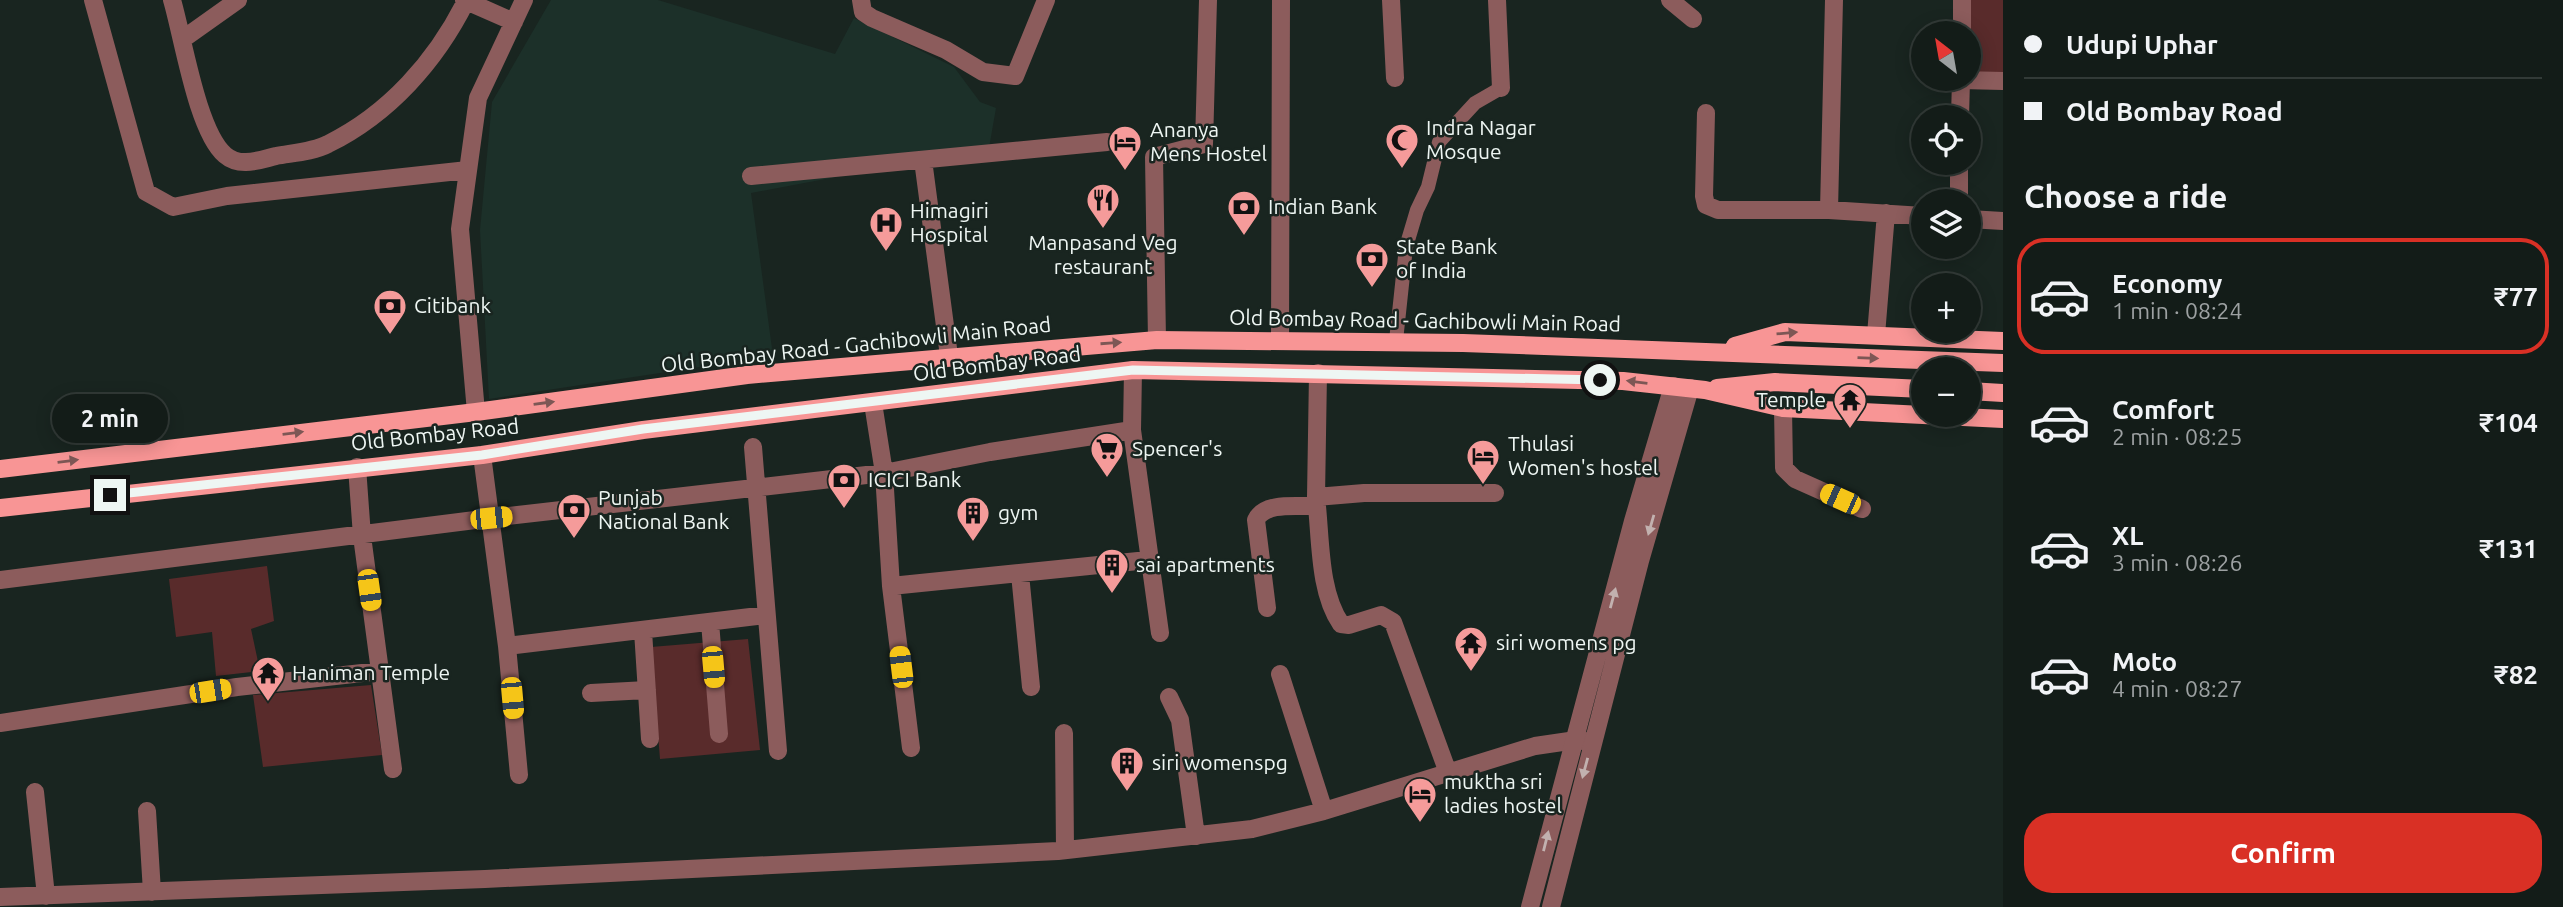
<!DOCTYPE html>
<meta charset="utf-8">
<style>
body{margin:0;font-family:Ubuntu,sans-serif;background:#202925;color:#f1f3f6;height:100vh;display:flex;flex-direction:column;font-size:26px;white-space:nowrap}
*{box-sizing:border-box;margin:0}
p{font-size:23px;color:#9da1a2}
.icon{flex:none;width:38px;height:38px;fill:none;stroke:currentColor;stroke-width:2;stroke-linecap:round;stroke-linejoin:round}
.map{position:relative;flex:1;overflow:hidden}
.drawer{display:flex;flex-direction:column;background:#131c18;width:560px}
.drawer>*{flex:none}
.guide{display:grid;align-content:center;height:154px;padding:0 21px;background:#131c18}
.needle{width:46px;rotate:329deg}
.tools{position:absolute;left:1911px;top:21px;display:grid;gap:14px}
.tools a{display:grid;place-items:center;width:70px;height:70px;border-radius:50%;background:#131c18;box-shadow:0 4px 18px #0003,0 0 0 2px #323a37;font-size:35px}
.end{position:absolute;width:32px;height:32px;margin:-16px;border:9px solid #eef6f3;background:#111;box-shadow:0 0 0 4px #111}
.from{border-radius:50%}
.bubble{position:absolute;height:49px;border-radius:24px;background:#131c18;box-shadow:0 4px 18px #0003,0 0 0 2px #323a37;font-size:23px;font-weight:600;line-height:49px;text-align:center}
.car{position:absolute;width:21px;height:42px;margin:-21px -10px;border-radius:9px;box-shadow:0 0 5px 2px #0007;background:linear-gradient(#f5c518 24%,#345 0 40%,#f5c518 0 76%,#345 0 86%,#f5c518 0)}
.guide b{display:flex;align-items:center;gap:24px;height:66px;font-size:26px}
.guide b+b{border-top:2px solid #323a37}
.guide i{width:18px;height:18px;background:#f1f3f6}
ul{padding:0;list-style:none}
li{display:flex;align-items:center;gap:21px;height:116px;margin:0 14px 10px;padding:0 7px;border:4px solid transparent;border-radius:28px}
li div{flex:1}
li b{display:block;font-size:26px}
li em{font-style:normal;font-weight:600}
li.on{border-color:#d93025}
li>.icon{width:63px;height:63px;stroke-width:1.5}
h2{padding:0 21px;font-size:32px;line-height:84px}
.primary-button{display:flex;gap:14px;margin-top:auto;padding:14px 21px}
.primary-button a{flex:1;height:80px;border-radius:28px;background:#d93025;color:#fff;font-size:28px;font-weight:600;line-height:80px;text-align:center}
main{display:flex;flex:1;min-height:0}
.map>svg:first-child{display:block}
.built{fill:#1c3029}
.park{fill:#592b2b}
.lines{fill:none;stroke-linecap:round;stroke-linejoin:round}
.pedestrian{stroke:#8c5c5c;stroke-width:14}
.minor{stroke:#8c5c5c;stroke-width:18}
.tertiary{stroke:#8c5c5c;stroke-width:18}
.primary{stroke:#f89595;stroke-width:18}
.oneway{fill:#7d5755}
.oneway2{fill:#c2b1af}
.route{stroke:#eef6f3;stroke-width:9}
.labels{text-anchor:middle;stroke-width:5;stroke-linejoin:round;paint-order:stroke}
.poi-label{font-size:21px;fill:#eef6f3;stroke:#192520;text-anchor:start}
.street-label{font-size:21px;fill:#eef6f3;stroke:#192520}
</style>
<main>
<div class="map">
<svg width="2003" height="907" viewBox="0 0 2003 907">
<rect width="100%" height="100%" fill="#192520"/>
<path class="built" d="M 551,0 L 658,0 L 835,54 L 854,18 L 954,67 L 980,102 L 996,108 L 989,148 L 751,193 L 773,356 L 489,399 L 480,230 L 492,102 Z"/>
<path class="park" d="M 1970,0 L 2003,0 L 2003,73 L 1969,72 Z
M 267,566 L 274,621 L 251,629 L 260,671 L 216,676 L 212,632 L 176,637 L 169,579 Z
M 748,639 L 760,750 L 660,759 L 651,647 Z
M 371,685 L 382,755 L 263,767 L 253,695 Z"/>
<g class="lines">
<path class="pedestrian" d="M 1396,341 L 1406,247 L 1417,210 L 1428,187 L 1439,142 L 1475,103 L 1501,88"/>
<path class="minor" d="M 93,0 L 146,192 L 173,207 L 227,196 L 468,170
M 172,0 C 183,37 197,131 225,155 C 240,168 259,160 276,156 C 292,153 313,152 328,144 C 389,114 436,61 466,1
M 464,0 L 514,22
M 861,0 L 863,12 L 872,18 L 946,50 L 983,72 L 1015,76 L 1046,0
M 1391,0 L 1395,78
M 1497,0 L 1501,88
M 1670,0 L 1693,19
M 1962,33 L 1962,0
M 183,39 L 238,0
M 1706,113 L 1704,196 L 1706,205 L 1718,210 L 1829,210 L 1923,216
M 1960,117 L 1961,80 L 2003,81
M 923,160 L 949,356
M 751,176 L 1107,142
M 1959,201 L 1959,163
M 1829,210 L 1834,0
M 1969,219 L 2003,221
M 1876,335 L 1886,213
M 1280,339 L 1281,0
M 1157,340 L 1154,157 L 1204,144 L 1208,0
M 1133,370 L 1132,430 L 1160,633
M 873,403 L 884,473 L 891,586 L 911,748
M 1783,408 L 1784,468 L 1795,479 L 1862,509
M 476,412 L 460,229 L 478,98 L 524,0
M 753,447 L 778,751
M 482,455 L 507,646 L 519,775
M 357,467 L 362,536 L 393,769
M 1316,497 L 1318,373
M 1020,574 L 1031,687
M 0,580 L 491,518 L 884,473 L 990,452 L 1132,430
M 891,586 L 1148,560
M 1267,608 L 1256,520 C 1265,501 1299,507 1317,506
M 710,622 L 719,734
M 643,631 L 650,739
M 507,646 L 766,615
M 1280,674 L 1324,811
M 591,693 L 647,690
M 1169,697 L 1180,720 L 1196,836
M 0,723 L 237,687 L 380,671
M 1064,733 L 1065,850
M 1447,770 L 1393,622 L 1381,615 L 1349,625 L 1341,624 C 1318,591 1321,536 1316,497 L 1364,493 L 1495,493
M 35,792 L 46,896
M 147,811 L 152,892
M 0,897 L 485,879 L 1058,851 L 1252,829 L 1324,811 L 1535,746 L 1576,740 L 1592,742"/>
<path class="tertiary" d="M 1530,907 L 1633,521 L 1673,386
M 1551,907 L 1640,561 L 1690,388"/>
<path class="primary" d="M 1735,346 L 1785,332 L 2003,341
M 1717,388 L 1775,382 L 1923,389
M 1969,391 L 2003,393
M 0,469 L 476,412 L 747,375 L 1157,340 L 1463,343 L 2003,363
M 0,508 L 482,455 L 643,430 L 1133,370 L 1623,381 L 1705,390 L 1783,408 L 2003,419"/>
</g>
<defs><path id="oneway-solid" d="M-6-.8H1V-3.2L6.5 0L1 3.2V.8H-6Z" transform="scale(1.75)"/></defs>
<g class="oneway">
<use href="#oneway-solid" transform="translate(1787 333) rotate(-5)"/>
<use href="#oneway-solid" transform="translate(1111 343) rotate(-4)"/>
<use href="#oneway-solid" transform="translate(1868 358) rotate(2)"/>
<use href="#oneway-solid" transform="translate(1637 382) rotate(-173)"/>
<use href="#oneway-solid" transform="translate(544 403) rotate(-8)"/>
<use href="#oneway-solid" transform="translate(293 433) rotate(-7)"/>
<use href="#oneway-solid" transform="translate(68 461) rotate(-7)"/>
</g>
<g class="oneway2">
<use href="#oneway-solid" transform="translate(1651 525) rotate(106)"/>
<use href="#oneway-solid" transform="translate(1613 598) rotate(-75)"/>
<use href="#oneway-solid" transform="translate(1585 768) rotate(105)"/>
<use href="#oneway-solid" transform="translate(1546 841) rotate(-76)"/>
</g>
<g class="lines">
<path class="route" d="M 110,495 L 482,455 L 643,429 L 1133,370 L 1600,380"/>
</g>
<defs>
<symbol id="mosque-pin" viewBox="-11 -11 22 30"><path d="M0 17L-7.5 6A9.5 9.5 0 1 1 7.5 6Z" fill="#f59b9a" stroke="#192520"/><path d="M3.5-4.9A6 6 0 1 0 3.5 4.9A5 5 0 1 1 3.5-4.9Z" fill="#111"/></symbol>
<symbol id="hotel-pin" viewBox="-11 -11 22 30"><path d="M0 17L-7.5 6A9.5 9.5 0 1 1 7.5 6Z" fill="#f59b9a" stroke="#192520"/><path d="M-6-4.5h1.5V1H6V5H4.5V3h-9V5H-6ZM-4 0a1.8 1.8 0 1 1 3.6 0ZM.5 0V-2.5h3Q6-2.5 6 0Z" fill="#111"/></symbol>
<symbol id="restaurant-pin" viewBox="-11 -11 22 30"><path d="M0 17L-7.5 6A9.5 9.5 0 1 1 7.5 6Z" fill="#f59b9a" stroke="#192520"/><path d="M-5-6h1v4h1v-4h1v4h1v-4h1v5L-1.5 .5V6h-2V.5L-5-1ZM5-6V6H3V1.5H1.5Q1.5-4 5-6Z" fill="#111"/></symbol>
<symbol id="bank-pin" viewBox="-11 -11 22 30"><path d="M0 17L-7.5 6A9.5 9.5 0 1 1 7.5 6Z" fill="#f59b9a" stroke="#192520"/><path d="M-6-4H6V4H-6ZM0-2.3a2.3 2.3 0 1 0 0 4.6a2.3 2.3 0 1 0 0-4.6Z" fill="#111"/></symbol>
<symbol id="hospital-pin" viewBox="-11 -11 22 30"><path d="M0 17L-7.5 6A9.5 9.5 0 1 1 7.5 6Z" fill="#f59b9a" stroke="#192520"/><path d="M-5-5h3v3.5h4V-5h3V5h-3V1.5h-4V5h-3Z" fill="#111"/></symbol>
<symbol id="temple-pin" viewBox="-11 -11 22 30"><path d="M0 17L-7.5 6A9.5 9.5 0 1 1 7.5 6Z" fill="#f59b9a" stroke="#192520"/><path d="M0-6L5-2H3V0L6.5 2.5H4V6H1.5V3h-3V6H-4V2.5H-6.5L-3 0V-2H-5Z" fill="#111"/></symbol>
<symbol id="supermarket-pin" viewBox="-11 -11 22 30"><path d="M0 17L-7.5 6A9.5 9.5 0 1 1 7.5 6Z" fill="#f59b9a" stroke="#192520"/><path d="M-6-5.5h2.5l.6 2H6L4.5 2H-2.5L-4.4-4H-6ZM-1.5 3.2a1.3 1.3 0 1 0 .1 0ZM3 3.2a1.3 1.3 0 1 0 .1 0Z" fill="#111"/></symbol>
<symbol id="building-pin" viewBox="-11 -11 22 30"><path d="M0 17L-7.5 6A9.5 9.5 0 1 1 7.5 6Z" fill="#f59b9a" stroke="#192520"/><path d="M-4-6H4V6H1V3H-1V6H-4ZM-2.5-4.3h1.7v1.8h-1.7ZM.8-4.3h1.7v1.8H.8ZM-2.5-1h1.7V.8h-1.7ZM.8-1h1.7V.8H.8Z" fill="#111"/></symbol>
</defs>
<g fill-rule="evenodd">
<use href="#mosque-pin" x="1383" y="121" width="38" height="52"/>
<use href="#hotel-pin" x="1106" y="123" width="38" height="52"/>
<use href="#restaurant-pin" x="1084" y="181" width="38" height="52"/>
<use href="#bank-pin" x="1225" y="188" width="38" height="52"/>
<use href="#hospital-pin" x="867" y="204" width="38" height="52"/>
<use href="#bank-pin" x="1353" y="240" width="38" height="52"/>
<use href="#bank-pin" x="371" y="287" width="38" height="52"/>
<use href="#temple-pin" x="1831" y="381" width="38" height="52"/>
<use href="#supermarket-pin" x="1088" y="430" width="38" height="52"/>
<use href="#hotel-pin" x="1464" y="437" width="38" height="52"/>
<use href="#bank-pin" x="825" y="461" width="38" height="52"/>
<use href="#bank-pin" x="555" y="491" width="38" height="52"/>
<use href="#building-pin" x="954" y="494" width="38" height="52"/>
<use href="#building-pin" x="1093" y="546" width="38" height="52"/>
<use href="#temple-pin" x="1452" y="624" width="38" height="52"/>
<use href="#temple-pin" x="249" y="654" width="38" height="52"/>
<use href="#building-pin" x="1108" y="744" width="38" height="52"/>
<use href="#hotel-pin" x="1401" y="775" width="38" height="52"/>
</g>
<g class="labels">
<g class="poi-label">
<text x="1426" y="135">Indra Nagar<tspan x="1426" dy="24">Mosque</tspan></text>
<text x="1150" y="137">Ananya<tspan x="1150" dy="24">Mens Hostel</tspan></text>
<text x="1268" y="214">Indian Bank</text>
<text x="910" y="218">Himagiri<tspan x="910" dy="24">Hospital</tspan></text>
<text x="1103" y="250" text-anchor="middle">Manpasand Veg<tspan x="1103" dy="24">restaurant</tspan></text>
<text x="1396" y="254">State Bank<tspan x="1396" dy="24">of India</tspan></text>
<text x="414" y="313">Citibank</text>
<text x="1826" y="407" text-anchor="end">Temple</text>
<text x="1508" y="451">Thulasi<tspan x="1508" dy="24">Women's hostel</tspan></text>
<text x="1132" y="456">Spencer's</text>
<text x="868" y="487">ICICI Bank</text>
<text x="598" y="505">Punjab<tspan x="598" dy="24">National Bank</tspan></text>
<text x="998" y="520">gym</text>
<text x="1136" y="572">sai apartments</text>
<text x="1496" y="650">siri womens pg</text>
<text x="292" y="680">Haniman Temple</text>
<text x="1152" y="770">siri womenspg</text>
<text x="1444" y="789">muktha sri<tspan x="1444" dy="24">ladies hostel</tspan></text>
</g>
<g class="street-label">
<text transform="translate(1425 321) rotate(1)" y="7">Old Bombay Road - Gachibowli Main Road</text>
<text transform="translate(856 345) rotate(-6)" y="7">Old Bombay Road - Gachibowli Main Road</text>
<text transform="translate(997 364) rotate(-7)" y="7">Old Bombay Road</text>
<text transform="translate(435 435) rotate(-6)" y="7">Old Bombay Road</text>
</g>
</g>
</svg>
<div class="tools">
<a><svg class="needle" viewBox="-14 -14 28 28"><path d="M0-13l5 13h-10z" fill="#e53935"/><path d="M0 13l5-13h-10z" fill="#9da1a2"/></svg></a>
<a><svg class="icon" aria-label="locate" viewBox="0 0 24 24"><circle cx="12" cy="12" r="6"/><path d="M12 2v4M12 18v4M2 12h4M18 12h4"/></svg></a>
<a><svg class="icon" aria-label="layers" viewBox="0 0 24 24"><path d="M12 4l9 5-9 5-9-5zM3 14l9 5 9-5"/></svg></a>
<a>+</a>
<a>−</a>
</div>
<i class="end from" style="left:1600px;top:380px"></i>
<i class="end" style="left:110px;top:495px"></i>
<div class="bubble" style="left:52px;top:394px;width:116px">2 min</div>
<i class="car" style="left:1840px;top:499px;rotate:294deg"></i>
<i class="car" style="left:491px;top:518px;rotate:84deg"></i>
<i class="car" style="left:369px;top:590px;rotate:172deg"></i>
<i class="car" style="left:713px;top:667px;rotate:175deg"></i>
<i class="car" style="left:901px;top:667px;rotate:353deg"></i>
<i class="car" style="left:210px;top:691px;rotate:81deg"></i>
<i class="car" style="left:512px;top:698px;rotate:175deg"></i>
</div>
<section class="drawer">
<div class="guide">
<b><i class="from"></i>Udupi Uphar</b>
<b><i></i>Old Bombay Road</b>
</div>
<h2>Choose a ride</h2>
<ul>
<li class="on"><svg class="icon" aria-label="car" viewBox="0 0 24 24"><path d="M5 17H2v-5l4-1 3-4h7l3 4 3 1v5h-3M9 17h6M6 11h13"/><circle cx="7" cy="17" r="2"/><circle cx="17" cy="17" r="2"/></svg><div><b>Economy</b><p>1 min · 08:24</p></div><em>₹77</em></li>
<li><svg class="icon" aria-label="car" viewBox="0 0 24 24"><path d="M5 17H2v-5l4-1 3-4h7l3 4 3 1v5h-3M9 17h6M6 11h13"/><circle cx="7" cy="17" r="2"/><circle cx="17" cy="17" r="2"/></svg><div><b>Comfort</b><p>2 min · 08:25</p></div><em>₹104</em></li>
<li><svg class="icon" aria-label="car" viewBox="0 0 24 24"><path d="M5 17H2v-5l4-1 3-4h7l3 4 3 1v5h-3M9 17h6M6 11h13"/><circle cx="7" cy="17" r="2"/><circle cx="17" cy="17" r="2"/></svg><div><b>XL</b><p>3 min · 08:26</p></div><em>₹131</em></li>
<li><svg class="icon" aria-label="car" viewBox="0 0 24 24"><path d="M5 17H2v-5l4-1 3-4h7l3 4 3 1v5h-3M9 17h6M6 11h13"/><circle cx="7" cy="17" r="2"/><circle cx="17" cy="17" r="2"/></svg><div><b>Moto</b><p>4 min · 08:27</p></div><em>₹82</em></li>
</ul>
<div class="primary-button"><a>Confirm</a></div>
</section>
</main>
